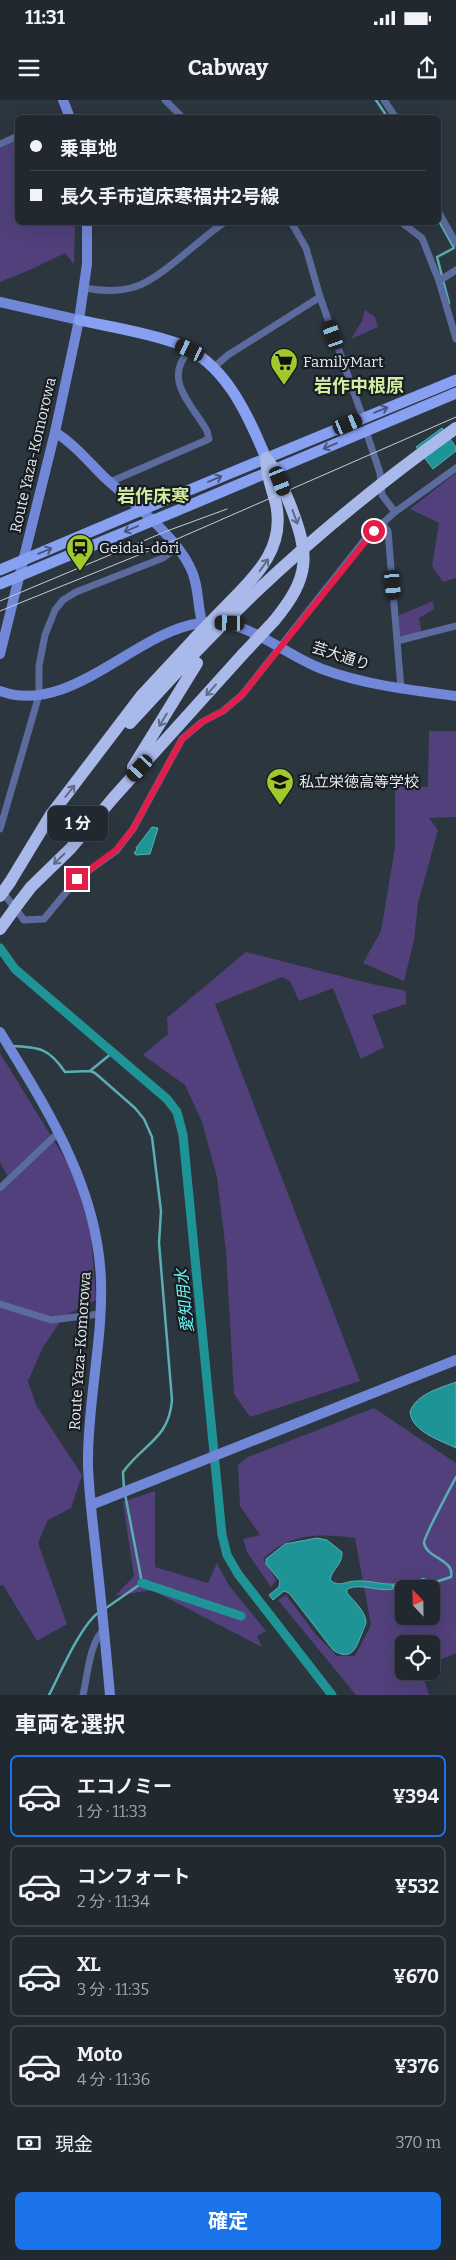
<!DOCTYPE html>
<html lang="ja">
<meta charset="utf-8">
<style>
body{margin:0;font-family:Bitter,"Noto Sans JP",serif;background:#2d343b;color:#f1f3f6;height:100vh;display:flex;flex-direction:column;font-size:19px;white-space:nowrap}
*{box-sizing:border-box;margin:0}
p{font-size:16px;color:#a2a6aa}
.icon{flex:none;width:28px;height:28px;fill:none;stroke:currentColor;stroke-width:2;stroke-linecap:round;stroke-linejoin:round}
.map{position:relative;height:1595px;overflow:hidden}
.panel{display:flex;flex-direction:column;background:#21282f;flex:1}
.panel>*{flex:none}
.banner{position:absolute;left:15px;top:15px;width:426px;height:110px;border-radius:8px;box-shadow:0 5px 20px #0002,0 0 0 1px #3e444b;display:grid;align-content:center;height:110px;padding:0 15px;background:#21282f}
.needle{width:32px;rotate:338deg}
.controls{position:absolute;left:395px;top:1480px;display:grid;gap:10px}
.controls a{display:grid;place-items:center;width:45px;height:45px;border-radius:8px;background:#21282f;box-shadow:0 5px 20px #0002,0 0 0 1px #3e444b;font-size:25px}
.end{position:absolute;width:22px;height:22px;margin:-11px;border:6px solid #e11d48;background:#fff;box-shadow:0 0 0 2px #fff}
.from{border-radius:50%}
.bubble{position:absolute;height:35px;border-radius:8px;background:#21282f;box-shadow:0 5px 20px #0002,0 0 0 1px #3e444b;font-size:16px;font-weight:700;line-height:35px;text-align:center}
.car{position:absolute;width:15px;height:30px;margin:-15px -8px;border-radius:6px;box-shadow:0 0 4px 1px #0007;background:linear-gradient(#222 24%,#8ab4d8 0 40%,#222 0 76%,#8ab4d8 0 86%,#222 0)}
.banner b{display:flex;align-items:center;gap:18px;height:48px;font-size:19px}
.banner b+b{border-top:1px solid #3e444b}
.banner i{width:12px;height:12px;background:#f1f3f6}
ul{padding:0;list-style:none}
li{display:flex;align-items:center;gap:15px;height:82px;margin:0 10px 8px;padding:0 5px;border:2px solid #3e444b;border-radius:8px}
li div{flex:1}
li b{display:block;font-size:19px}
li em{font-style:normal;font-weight:700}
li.on{border-color:#1a73e8}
li>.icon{width:45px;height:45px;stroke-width:1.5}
h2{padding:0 15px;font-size:22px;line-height:60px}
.pay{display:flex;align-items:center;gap:12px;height:55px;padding:0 15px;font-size:19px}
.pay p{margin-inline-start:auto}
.primary-button{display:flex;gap:10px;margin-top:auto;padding:10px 15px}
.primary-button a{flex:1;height:58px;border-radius:8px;background:#1a73e8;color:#fff;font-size:20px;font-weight:700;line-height:58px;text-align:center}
.status{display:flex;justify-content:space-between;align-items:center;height:35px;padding:0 25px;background:#21282f;direction:ltr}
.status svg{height:14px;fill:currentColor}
header{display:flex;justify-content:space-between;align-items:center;height:65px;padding:0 15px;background:#21282f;font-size:22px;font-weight:700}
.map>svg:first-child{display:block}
.green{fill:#51407b;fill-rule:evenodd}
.water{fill:#1e9497;stroke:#5aaeb2}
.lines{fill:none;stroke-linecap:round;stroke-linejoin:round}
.stream{stroke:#5aaeb2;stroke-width:2.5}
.canal{stroke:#1e9497;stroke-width:9}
.street{stroke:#5b6b9d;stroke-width:7}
.secondary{stroke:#7187d8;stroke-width:10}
.primary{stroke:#88a0f2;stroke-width:11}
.highway{stroke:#a9b9ea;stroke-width:12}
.tram{stroke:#c6cdd3;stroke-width:1}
.primary-bridge{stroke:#88a0f2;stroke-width:11}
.highway-bridge{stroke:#a9b9ea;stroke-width:12}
.oneway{stroke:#4a587f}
.oneway2{stroke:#606b86}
.route{stroke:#e11d48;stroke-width:6}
.labels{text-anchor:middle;stroke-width:4.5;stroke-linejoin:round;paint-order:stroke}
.poi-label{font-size:15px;fill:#e5ebf1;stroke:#181d21;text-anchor:start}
.street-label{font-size:15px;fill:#e5ebf1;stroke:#181d21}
.water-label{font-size:16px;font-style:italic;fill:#68f5f8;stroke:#181d21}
.quarter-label{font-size:18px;font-weight:bold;fill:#d1eba1;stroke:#181d21}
</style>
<div class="status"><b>11:31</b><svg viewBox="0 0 49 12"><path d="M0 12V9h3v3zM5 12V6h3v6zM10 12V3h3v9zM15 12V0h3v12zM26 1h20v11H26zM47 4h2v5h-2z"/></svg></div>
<header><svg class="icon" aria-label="menu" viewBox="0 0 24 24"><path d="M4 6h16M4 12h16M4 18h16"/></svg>Cabway<svg class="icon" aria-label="share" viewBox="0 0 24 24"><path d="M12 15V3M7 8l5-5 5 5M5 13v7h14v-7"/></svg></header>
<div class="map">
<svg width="456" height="1595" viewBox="0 0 456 1595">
<rect width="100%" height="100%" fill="#2c363f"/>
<path class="green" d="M 17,41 L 18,122 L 75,123 L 74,164 L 65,153 L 34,168 L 0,182 L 0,48 Z
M 365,210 L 375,217 L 378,227 L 351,239 L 362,221 Z
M 456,373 L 456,478 L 443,482 L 432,466 L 439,423 L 410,409 Z
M 433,501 L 434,509 L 419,518 L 422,535 L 397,541 L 395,517 Z
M 429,631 L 456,631 L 456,717 L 429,718 L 438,730 L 418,803 L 414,840 L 404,881 L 363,863 L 381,831 L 395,747 L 395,685 L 428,687 Z
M 246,852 L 372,884 L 406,891 L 406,904 L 372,915 L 384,947 L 361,959 L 333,888 L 299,901 L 290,881 L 282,877 L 215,904 L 360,1281 L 250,1317 L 234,1294 L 226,1151 L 217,1077 L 202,1022 L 185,985 L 143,955 L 168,934 L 167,918 Z
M 0,953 L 72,1070 L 91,1133 L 96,1200 L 64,1216 L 43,1247 L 28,1281 L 36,1305 L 82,1375 L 71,1408 L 48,1420 L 38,1443 L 67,1524 L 37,1541 L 3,1485 L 0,1486 L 0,1093 L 11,1082 L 0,1062 Z
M 374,1308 L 456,1363 L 456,1553 L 431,1564 L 431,1544 L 404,1544 L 404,1571 L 422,1571 L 429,1595 L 356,1595 L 278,1500 L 286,1495 L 316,1535 L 337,1556 L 355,1556 L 371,1525 L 355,1438 C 320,1433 289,1433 263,1459 L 276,1480 L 271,1487 L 247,1452 L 243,1439 L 260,1435 L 240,1406 L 238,1365 L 248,1357 ZM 404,1489 L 431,1489 L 431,1516 L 404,1516 Z
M 155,1391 L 155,1467 L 208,1483 L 217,1463 L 228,1484 L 266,1531 L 257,1536 L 262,1547 L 152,1490 L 115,1496 L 134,1476 L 123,1402 Z"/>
<path class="water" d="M 442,328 L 456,347 L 456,351 L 433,369 L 416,347 Z
M 152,727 L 158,728 L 150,754 L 136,755 L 134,753 L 137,749 L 136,748 Z
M 456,1282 L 456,1348 C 440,1340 412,1332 410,1312 C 416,1294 440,1288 456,1282 Z
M 317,1438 L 327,1440 L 342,1452 C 343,1464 332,1469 330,1480 C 339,1488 346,1481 356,1481 C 369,1480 382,1485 396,1484 L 397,1488 C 381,1494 362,1482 347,1489 L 347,1493 C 353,1500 366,1512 366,1522 C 366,1525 363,1530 362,1533 C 356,1549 351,1562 333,1550 L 289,1493 L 284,1491 L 273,1500 L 269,1495 L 279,1487 L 280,1481 L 266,1464 L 266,1459 L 285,1444 Z"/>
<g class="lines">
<path class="stream" d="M 376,0 L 388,18
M 439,121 L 454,148 L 437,157 L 449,203
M 11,946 C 39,947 49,948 65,972 L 90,971 L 95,973 L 135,1008 L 144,1019 L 152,1037 L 161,1111 L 159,1143 L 172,1300 C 169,1339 144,1343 123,1372 L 124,1389
M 90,971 L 112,953
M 393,1486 L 406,1487 L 423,1479 L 432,1483 L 451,1477 C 455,1459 427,1459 424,1443 C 423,1438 452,1385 456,1377
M 106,1508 L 142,1483 L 125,1394
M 49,1595 C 60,1574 80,1526 99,1512"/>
<path class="canal" d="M 0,848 L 15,869 L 167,999 L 177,1012 L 183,1035 L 222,1435 L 227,1455 L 238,1474 L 332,1595
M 142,1483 L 241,1516"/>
<path class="street" d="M 165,0 L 183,18
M 384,0 L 396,18
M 0,44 L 18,36
M 439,113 L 456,143
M 291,122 L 306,148 L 320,197 L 363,318
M 401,122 L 422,138 L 439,181 L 456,239
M 439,181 L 456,170
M 85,188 C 101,191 118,192 134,187 C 160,180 199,139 225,122
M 213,268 L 228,255 L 320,197
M 366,331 L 380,373 L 382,395 L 395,412
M 110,382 L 209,339 L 207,331 C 191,303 162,279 190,250
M 382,423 L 388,431 L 401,589
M 397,541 L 456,526
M 0,729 L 39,595 L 39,566 L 45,535 L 55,510 L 63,500 L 76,492 L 163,458 L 178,447
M 1,790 L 24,820 L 44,819 L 77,779 L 116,751 L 133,729 L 182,639 L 202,622 L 223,611 L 242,595 L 366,438 L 395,412 L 456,368
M 0,1088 L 59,1032
M 0,1204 L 51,1220 L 100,1214
M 83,1595 C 87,1578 90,1540 104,1530"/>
<path class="secondary" d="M 63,0 L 70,18
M 0,202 L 79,220
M 55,332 C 74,344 87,360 103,376 C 130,401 174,434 190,467 C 199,484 197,504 202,522
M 0,554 L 55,332 L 79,220 L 87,164 L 87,122
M 0,591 C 69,617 135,532 200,523 C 245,516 282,554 322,569 C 365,585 411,590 456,596
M 0,932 C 47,1009 98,1087 101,1181 C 103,1242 87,1304 88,1365 C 89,1398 94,1431 97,1463 C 102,1507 106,1551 110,1595
M 91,1405 L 456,1260"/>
<path class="primary" d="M 79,220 C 111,227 145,232 176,243 C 225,262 247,313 266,358
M 170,398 L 456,280
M 176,411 L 456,293"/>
<path class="highway" d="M 266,358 C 277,371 282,386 289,402 C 310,455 311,476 274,521
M 231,501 C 259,473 285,446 276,404 C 272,388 266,375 266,358
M 130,623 L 191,557
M 133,667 L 197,563
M 10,782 L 50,716 L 142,595 L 195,538
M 18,804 L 31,787 L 71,748 L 114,697 L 243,554"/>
<path class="tram" d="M 0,501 L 167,431 L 227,409
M 0,511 L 161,446 L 456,317"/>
<path class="primary-bridge" d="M 0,470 L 170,398
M 0,484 L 176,411"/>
<path class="highway-bridge" d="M 195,538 L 231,501
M 243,554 L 274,521
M 191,557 C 271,472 361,396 456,328
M 0,796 L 10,782
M 0,829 L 18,804"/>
</g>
<defs><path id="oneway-shaft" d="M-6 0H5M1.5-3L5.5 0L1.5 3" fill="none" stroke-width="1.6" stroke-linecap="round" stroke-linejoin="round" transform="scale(1.25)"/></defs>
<g class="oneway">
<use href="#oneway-shaft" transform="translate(381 310) rotate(-22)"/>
<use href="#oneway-shaft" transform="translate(330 346) rotate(157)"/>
<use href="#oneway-shaft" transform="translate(215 379) rotate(-23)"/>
<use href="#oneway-shaft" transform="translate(131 429) rotate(157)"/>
<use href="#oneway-shaft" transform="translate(45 451) rotate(-23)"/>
</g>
<g class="oneway2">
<use href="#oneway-shaft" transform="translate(295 417) rotate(70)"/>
<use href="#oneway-shaft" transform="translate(264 465) rotate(-55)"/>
<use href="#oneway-shaft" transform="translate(211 590) rotate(132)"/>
<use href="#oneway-shaft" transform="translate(163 620) rotate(121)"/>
<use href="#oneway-shaft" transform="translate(70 691) rotate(-51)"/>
<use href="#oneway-shaft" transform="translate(59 759) rotate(136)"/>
</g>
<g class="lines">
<path class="route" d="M 77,779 L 116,750 L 133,729 L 182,639 L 202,622 L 223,611 L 242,595 L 374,431"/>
</g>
<defs>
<symbol id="supermarket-pin" viewBox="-11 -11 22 30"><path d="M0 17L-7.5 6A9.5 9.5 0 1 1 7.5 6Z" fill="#a0c92b" stroke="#181d21"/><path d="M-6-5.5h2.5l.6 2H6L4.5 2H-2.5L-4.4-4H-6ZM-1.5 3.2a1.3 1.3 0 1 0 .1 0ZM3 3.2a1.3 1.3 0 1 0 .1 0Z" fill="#111"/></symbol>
<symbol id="station-pin" viewBox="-11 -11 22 30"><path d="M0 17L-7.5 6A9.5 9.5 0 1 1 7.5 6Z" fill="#a0c92b" stroke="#181d21"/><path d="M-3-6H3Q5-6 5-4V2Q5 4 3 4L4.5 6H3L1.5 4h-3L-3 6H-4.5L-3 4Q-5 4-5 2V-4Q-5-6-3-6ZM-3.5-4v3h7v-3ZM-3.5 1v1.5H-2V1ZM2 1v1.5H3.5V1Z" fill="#111"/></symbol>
<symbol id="school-pin" viewBox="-11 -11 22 30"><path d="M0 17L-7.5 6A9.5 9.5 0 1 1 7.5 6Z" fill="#a0c92b" stroke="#181d21"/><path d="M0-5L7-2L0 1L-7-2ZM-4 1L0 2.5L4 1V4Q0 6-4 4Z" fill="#111"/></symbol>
</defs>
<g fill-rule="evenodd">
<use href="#supermarket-pin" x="268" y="246" width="32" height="43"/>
<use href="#station-pin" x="64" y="432" width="32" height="43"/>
<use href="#school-pin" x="264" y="666" width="32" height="43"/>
</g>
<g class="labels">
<g class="poi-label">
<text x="303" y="267">FamilyMart</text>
<text x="99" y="453">Geidai-dōri</text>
<text x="299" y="687">私立栄徳高等学校</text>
</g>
<g class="street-label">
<text transform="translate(33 355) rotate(-77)" y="5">Route Yaza-Komorowa</text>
<text transform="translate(341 556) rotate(18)" y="5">芸大通り</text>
<text transform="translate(80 1251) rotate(-86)" y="5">Route Yaza-Komorowa</text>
</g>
<g class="water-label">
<text transform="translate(184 1201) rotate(-96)" y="6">愛知用水</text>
</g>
<g class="quarter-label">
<text x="359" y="292">岩作中根原</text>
<text x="153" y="402">岩作床寒</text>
</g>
</g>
</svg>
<div class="controls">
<a><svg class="needle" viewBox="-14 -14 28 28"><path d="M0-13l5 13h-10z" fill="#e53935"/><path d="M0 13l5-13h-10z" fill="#a2a6aa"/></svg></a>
<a><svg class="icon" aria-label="locate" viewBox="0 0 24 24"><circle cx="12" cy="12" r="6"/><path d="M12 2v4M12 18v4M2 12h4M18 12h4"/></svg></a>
</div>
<i class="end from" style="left:374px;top:431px"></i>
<i class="end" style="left:77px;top:779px"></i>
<div class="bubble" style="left:48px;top:706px;width:60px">1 分</div>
<i class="car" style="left:333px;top:235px;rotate:341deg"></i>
<i class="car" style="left:190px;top:250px;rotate:296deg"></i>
<i class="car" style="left:348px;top:324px;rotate:68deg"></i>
<i class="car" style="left:280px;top:381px;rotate:158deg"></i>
<i class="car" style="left:393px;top:485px;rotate:175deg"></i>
<i class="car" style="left:230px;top:523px;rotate:271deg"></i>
<i class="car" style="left:140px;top:668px;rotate:222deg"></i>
<div class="banner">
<b><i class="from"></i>乗車地</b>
<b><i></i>長久手市道床寒福井2号線</b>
</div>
</div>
<section class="panel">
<h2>車両を選択</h2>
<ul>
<li class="on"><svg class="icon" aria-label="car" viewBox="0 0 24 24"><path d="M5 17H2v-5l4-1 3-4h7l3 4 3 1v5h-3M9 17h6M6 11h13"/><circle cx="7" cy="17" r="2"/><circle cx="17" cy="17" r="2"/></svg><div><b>エコノミー</b><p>1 分 · 11:33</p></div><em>¥394</em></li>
<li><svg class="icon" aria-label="car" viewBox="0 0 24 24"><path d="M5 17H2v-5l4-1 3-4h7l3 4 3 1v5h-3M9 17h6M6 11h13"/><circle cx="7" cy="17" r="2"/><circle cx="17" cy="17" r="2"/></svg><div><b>コンフォート</b><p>2 分 · 11:34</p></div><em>¥532</em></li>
<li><svg class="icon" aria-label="car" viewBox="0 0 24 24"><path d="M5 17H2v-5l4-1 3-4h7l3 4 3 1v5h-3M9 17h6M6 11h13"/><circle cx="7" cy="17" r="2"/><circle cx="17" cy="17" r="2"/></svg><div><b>XL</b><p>3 分 · 11:35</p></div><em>¥670</em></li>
<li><svg class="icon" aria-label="car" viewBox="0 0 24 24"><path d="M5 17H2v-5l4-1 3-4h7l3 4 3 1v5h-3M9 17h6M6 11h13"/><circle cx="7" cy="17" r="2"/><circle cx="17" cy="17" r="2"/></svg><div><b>Moto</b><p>4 分 · 11:36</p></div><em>¥376</em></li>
</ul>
<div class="pay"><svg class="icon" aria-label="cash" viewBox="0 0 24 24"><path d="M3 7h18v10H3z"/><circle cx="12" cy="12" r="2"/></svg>現金<p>370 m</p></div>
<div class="primary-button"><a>確定</a></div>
</section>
